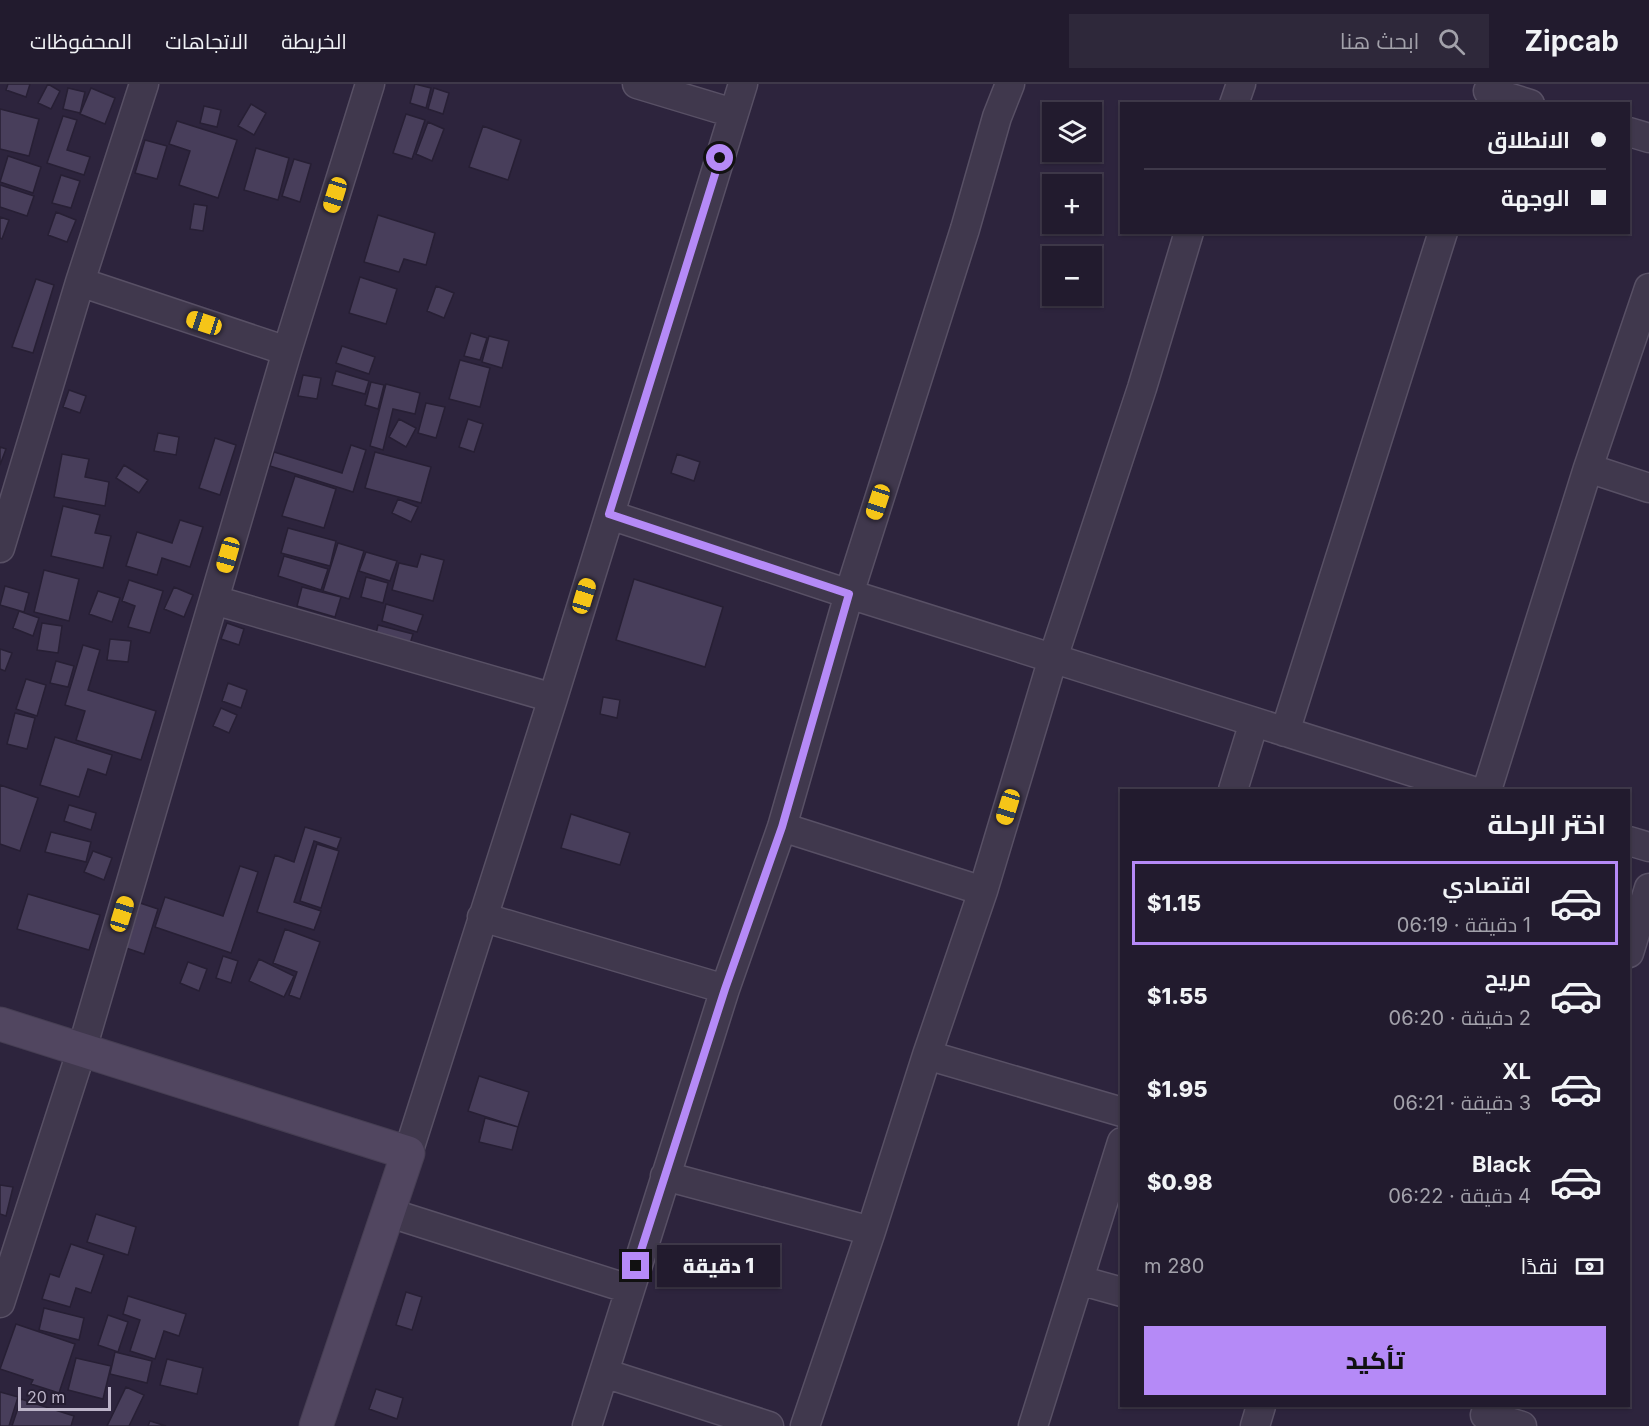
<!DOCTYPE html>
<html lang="ar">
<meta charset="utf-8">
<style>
body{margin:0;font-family:Inter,Cairo,sans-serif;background:#2e283a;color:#f1f3f6;direction:rtl;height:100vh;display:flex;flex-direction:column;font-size:22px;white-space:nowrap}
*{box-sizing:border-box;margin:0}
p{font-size:20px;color:#a2a1aa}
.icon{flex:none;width:33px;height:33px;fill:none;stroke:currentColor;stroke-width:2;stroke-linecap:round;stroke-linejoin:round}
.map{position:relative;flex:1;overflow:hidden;direction:ltr}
.panel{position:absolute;left:1120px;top:705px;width:510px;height:618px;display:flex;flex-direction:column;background:#221b2e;border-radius:0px;box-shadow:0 2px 4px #0004,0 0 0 2px #3f394a;direction:rtl}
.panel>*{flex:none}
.top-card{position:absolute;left:1120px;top:18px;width:510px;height:132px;border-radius:0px;box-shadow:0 2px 4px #0004,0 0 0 2px #3f394a;direction:rtl;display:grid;align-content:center;height:132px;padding:0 24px;background:#221b2e}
.fabs{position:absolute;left:1042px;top:18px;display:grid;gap:12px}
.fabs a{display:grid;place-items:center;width:60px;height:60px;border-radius:0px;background:#221b2e;box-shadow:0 2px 4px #0004,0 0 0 2px #3f394a;font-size:30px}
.scale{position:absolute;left:18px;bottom:15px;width:93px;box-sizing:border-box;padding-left:6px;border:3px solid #bcb4c9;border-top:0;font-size:16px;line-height:21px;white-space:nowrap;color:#bcb4c9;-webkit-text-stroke:4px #251d32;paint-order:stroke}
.end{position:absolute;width:27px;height:27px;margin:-14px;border:8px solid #b58af7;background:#111;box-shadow:0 0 0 3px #111}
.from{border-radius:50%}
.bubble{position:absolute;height:42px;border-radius:0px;background:#221b2e;box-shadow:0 2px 4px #0004,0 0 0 2px #3f394a;font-size:20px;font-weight:800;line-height:42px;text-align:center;direction:rtl}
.car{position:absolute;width:18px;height:36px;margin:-18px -9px;border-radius:8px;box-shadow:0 0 4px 2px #0007;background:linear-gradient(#f5c518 24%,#345 0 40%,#f5c518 0 76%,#345 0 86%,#f5c518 0)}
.top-card b{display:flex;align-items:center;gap:21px;height:57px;font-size:22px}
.top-card b+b{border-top:2px solid #3f394a}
.top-card i{width:15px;height:15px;background:#f1f3f6}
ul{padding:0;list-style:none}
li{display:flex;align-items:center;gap:18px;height:84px;margin:0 12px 9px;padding:0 12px;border:3px solid transparent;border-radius:0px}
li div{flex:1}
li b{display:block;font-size:22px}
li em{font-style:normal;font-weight:800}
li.selected{border-color:#b58af7}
li>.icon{width:54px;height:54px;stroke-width:1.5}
h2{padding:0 24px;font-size:27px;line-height:72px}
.pay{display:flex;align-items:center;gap:15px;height:66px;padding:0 24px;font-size:22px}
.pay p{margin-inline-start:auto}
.primary-button{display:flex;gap:12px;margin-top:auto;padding:12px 24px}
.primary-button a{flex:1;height:69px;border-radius:0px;background:#b58af7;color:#111;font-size:24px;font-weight:800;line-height:69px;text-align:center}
header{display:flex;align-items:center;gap:36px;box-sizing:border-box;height:84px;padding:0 30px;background:#221b2e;border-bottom:2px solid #3f394a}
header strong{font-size:28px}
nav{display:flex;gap:33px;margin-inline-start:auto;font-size:21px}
.search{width:420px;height:54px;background:#2e283a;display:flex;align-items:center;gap:15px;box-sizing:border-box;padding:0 21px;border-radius:0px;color:#a2a1aa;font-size:22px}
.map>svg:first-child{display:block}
.building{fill:#483e5b;stroke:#271f34;stroke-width:1.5}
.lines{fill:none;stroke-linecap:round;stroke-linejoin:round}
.street-casing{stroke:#585065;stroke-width:31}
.secondary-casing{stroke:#463e53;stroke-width:35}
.street{stroke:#40384d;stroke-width:28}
.secondary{stroke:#514660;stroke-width:33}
.route{stroke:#b58af7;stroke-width:8}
</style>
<header>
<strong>Zipcab</strong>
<div class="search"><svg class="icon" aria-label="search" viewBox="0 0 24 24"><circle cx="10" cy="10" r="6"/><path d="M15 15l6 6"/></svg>ابحث هنا</div>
<nav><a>الخريطة</a><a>الاتجاهات</a><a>المحفوظات</a></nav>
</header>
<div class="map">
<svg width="1649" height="1342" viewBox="0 0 1649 1342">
<rect width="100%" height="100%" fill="#2d243d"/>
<path class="building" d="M 8,0 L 30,0 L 26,13 L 6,6 Z
M 48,0 L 60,7 L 51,25 L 38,19 Z
M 415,0 L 431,4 L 426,24 L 410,19 Z
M 68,4 L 85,8 L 80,29 L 63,25 Z
M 91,4 L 115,14 L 105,40 L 80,30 Z
M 434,4 L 449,9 L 443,30 L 428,25 Z
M 251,20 L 266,29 L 254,51 L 238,42 Z
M 204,22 L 221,26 L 217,43 L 200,39 Z
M 0,25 L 39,35 L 29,72 L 0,65 Z
M 406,30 L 425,36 L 412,75 L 393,69 Z
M 63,32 L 77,36 L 67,66 L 90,73 L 84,91 L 47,79 Z
M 177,37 L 237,56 L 218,114 L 179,101 L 190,67 L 169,60 Z
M 428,38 L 444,45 L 432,77 L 416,70 Z
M 483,42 L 521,56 L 508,96 L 469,83 Z
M 145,56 L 167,62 L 157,95 L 135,89 Z
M 256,64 L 289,74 L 278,116 L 244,106 Z
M 8,72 L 41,83 L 33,109 L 0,98 Z
M 294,75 L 311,80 L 300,118 L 282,112 Z
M 61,91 L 80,97 L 71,124 L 52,119 Z
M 0,101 L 34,112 L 27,132 L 0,123 Z
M 194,120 L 207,122 L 203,147 L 190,145 Z
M 56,128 L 76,136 L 67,158 L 48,151 Z
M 378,131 L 435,149 L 426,181 L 404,175 L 399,188 L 364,178 Z
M 0,133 L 9,136 L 2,155 L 0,154 Z
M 360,193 L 397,205 L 386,240 L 349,229 Z
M 36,195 L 54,201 L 33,269 L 12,263 Z
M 436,202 L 454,209 L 444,234 L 427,227 Z
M 471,249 L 487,254 L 480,276 L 464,272 Z
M 489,252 L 509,257 L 502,284 L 482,278 Z
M 342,262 L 375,273 L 369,290 L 336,279 Z
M 460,276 L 490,284 L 480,323 L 449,315 Z
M 336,287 L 369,297 L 365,310 L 332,301 Z
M 303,291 L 321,294 L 317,315 L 298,312 Z
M 371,298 L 384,301 L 378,325 L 365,321 Z
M 386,300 L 420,309 L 415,330 L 393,325 L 383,366 L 370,362 Z
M 69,306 L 86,312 L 80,329 L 63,323 Z
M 426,319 L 445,323 L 436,354 L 418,349 Z
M 399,335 L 416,344 L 406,363 L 389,353 Z
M 468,335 L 483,340 L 474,368 L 459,363 Z
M 158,349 L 179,353 L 176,371 L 154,367 Z
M 215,354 L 236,361 L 220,411 L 199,404 Z
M 351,361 L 366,366 L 353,408 L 270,382 L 274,368 L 342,389 Z
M 0,363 L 6,365 L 0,381 Z
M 375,368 L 431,383 L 421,419 L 365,404 Z
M 62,370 L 89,375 L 85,393 L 109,398 L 105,422 L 54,413 Z
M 677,370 L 700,378 L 694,397 L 671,389 Z
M 124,381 L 148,396 L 139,409 L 116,394 Z
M 295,392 L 336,405 L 324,444 L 282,432 Z
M 398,415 L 418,423 L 411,438 L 392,429 Z
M 63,422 L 100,431 L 95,449 L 111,452 L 103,484 L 51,472 Z
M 180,436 L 203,443 L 190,483 L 162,474 L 157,491 L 126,482 L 137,448 L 172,459 Z
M 288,444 L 336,457 L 330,482 L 281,469 Z
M 338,459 L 364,467 L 349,515 L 323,507 Z
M 366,468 L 397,477 L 390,497 L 359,487 Z
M 421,470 L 444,476 L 433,517 L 392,506 L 399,479 L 417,483 Z
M 284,472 L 328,485 L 321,506 L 278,492 Z
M 44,486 L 79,495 L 69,537 L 34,528 Z
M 366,493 L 388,499 L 383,519 L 361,513 Z
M 634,495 L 723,523 L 705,583 L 616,556 Z
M 129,496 L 163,507 L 150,549 L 128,543 L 135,522 L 122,517 Z
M 5,502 L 29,509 L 24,528 L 0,521 Z
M 174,503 L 193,511 L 184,533 L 164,525 Z
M 302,503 L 341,513 L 335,533 L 297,522 Z
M 98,507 L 120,514 L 112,538 L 89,530 Z
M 386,520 L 423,531 L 417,548 L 382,537 Z
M 19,527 L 39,534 L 33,552 L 13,544 Z
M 42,539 L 62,542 L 58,569 L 37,566 Z
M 227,539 L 244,545 L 239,561 L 221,555 Z
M 378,541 L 413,550 L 409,563 L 375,554 Z
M 110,555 L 131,557 L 128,578 L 107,576 Z
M 83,561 L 100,566 L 88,606 L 156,627 L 141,676 L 76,656 L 85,627 L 65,621 Z
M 0,565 L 12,569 L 5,587 L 0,585 Z
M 56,577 L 74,582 L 68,603 L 50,599 Z
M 26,595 L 46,601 L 37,632 L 16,625 Z
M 228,599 L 247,606 L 241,624 L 222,617 Z
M 603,613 L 620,616 L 617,634 L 600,630 Z
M 221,624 L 237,631 L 229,649 L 213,642 Z
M 15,629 L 35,634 L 27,665 L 7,660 Z
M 55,653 L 112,671 L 106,691 L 88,685 L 79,713 L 40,701 Z
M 0,701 L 38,714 L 20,767 L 0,760 Z
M 69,721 L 96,729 L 91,746 L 64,737 Z
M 571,730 L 630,749 L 620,781 L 561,764 Z
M 305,743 L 341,754 L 337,765 L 314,757 L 294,818 L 321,827 L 314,846 L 257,828 L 275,771 L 294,778 Z
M 51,748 L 91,758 L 86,778 L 45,768 Z
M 317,760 L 339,767 L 321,824 L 300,817 Z
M 93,767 L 112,774 L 104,796 L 84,788 Z
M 240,782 L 258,788 L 231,869 L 155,843 L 165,813 L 223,832 Z
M 28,810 L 100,831 L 89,866 L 17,845 Z
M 140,819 L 158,825 L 144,870 L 126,864 Z
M 285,845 L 320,858 L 300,915 L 289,911 L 297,888 L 273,879 Z
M 223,872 L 238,877 L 231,899 L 216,894 Z
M 259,875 L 294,892 L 284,913 L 249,897 Z
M 188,878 L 207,885 L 199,907 L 180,899 Z
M 479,992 L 529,1008 L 518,1043 L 468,1027 Z
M 485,1034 L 518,1043 L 512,1066 L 479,1058 Z
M 0,1101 L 13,1103 L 6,1132 L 0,1130 Z
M 96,1130 L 136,1143 L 128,1171 L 87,1158 Z
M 71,1160 L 104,1171 L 91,1209 L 76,1204 L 70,1223 L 42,1215 L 50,1190 L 59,1193 Z
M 406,1208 L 422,1213 L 412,1246 L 396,1241 Z
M 128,1212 L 186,1230 L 179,1252 L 164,1247 L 155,1275 L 130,1267 L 140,1236 L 123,1230 Z
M 44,1224 L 84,1234 L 79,1256 L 39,1246 Z
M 108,1231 L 128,1238 L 118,1268 L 98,1261 Z
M 16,1240 L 75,1260 L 59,1309 L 31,1300 L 33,1296 L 0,1285 Z
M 115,1268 L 152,1277 L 147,1299 L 110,1290 Z
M 76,1274 L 111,1282 L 103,1315 L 68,1306 Z
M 167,1275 L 203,1284 L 197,1310 L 160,1301 Z
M 126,1303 L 144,1311 L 129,1342 L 107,1342 Z
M 376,1305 L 403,1314 L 397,1335 L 369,1325 Z
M 0,1308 L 18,1313 L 9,1342 L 0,1342 Z
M 21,1315 L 74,1332 L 71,1342 L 12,1342 Z
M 150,1337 L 166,1342 L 148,1342 Z"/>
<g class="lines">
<defs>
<path id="street" d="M 637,0 L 733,29
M 1488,7 L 1530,20
M 1234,20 L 1241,0
M 1629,48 L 1649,54
M 80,198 L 287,267
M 1588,384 L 1649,404
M 610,431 L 849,510 L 1470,706
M 0,464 L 80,198 L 144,0
M 214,516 L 553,614
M 1285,648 L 1443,148
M 1233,706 L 1254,638
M 1487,706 L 1588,384 L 1649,204
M 782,743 L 983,807
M 1629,757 L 1649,763
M 482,833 L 725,905
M 1629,869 L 1649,804
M 927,971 L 1122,1028
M 408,1069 L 553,614 L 743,0
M 665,1092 L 871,1147
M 387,1128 L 629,1205
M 1079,1196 L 1122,1208
M 0,1219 L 82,965 L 287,267 L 370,0
M 604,1289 L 769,1342
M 1485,1331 L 1522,1342
M 587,1342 L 725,905 L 782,743 L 849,510 L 965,145 L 997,33 L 1010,0
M 805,1342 L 871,1147 L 927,971 L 983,807 L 1053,574 L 1142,304 L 1189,148
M 1033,1342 L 1122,1058
M 1255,1342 L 1261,1322"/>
<path id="secondary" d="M 0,940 L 408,1069 L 316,1342"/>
</defs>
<use href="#street" class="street-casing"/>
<use href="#secondary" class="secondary-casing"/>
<use href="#street" class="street"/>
<use href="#secondary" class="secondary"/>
</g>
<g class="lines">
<path class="route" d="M 636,1182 L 725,905 L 782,743 L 849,510 L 609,430 L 720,74"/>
</g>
</svg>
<div class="fabs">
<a><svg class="icon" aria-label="layers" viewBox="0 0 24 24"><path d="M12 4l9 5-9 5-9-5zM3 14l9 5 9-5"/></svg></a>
<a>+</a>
<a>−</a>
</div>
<div class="scale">20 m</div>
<i class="end from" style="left:720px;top:74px"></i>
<i class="end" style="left:636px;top:1182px"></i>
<div class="bubble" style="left:657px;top:1161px;width:123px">1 دقيقة</div>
<i class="car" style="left:335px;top:111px;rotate:197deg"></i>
<i class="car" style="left:204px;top:239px;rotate:288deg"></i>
<i class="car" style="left:878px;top:418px;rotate:198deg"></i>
<i class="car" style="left:228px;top:471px;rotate:196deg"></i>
<i class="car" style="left:584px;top:512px;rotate:17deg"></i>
<i class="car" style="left:1008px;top:723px;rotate:197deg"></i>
<i class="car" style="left:122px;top:830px;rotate:17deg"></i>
<div class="top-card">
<b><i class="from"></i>الانطلاق</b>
<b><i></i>الوجهة</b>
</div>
<section class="panel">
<h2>اختر الرحلة</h2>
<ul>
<li class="selected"><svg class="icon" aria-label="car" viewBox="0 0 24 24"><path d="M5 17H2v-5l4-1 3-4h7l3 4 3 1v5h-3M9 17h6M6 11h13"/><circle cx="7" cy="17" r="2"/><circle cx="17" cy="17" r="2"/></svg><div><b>اقتصادي</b><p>1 دقيقة · 06:19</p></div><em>$1.15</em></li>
<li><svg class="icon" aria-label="car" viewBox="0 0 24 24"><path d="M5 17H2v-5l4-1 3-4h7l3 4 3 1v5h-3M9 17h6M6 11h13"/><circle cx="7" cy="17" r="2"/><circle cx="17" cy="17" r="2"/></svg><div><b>مريح</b><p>2 دقيقة · 06:20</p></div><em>$1.55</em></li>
<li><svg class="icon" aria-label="car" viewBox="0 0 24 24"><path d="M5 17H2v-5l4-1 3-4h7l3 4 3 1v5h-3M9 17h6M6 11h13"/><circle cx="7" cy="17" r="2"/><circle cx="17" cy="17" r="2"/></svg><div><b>XL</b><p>3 دقيقة · 06:21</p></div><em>$1.95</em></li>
<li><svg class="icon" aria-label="car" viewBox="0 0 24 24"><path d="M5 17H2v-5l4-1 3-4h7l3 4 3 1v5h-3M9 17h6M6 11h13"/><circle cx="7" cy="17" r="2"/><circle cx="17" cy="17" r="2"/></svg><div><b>Black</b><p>4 دقيقة · 06:22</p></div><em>$0.98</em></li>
</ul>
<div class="pay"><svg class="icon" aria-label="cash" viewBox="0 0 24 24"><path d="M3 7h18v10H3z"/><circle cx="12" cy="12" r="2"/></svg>نقدًا<p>280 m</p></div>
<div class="primary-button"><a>تأكيد</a></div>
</section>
</div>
